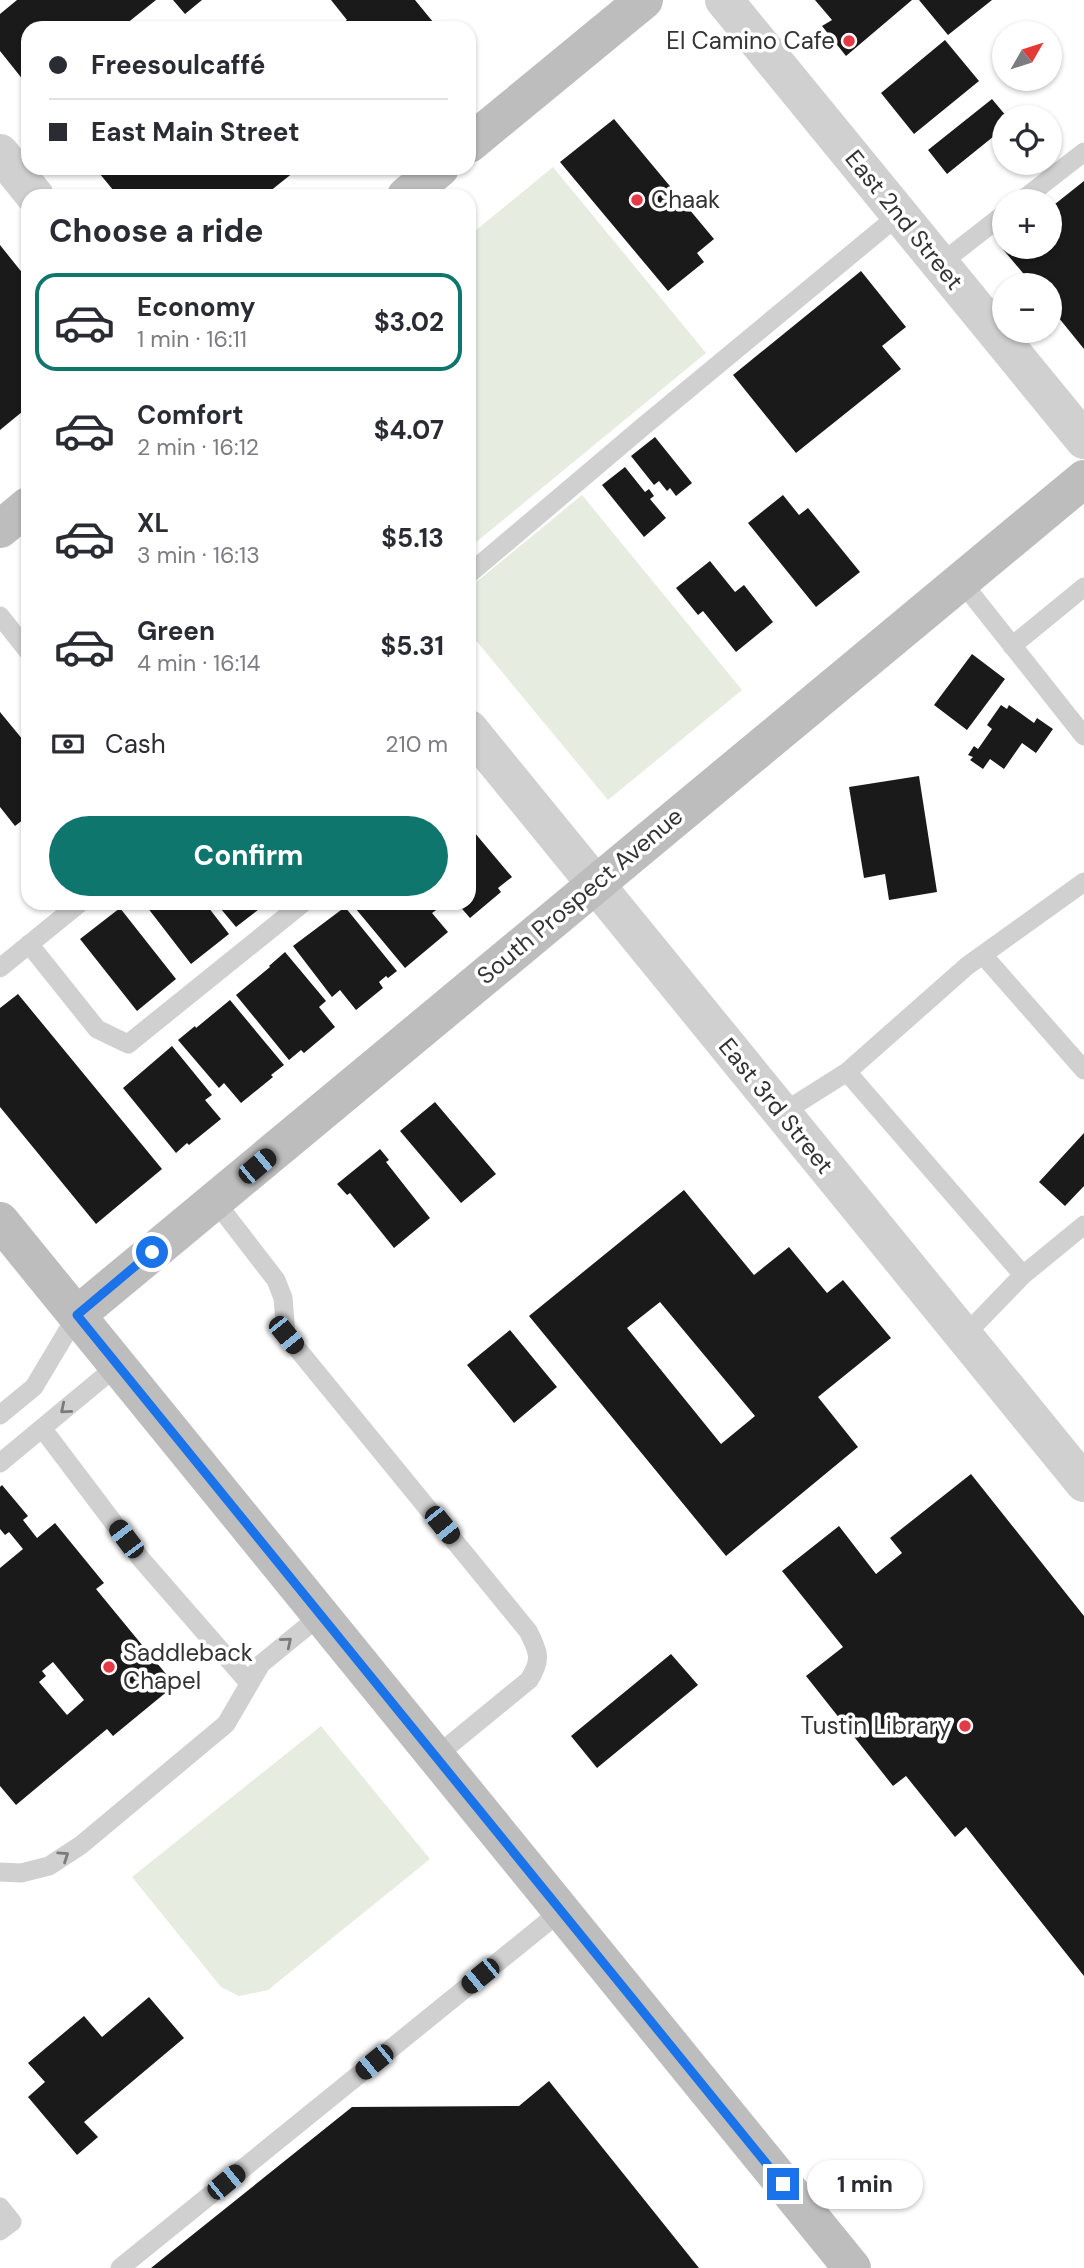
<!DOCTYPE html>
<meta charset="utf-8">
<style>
body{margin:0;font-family:"DM Sans",sans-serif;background:#f7f7f7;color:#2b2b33;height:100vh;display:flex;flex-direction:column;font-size:26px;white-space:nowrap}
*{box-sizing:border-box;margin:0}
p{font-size:23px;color:#7c7c81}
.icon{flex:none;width:38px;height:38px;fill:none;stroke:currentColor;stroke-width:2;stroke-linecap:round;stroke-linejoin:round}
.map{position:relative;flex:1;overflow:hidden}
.sheet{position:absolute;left:21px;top:189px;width:455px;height:721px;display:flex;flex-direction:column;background:#fff;border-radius:21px;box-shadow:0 2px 5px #0004}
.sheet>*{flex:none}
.banner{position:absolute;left:21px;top:21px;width:455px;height:154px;border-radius:21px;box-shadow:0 2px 5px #0004;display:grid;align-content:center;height:154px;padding:0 28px;background:#fff}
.needle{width:46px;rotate:51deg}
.buttons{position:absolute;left:992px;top:21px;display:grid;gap:14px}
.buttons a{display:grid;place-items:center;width:70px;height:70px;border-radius:50%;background:#fff;box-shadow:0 2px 5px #0004;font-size:35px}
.end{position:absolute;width:32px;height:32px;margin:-16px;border:9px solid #1a73e8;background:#fff;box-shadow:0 0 0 4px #fff}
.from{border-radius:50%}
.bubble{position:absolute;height:49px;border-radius:24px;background:#fff;box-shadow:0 2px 5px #0004;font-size:23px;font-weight:700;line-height:49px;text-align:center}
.car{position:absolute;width:21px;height:42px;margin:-21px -10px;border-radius:9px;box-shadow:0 0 5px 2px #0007;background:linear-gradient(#222 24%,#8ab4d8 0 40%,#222 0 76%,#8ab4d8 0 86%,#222 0)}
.banner b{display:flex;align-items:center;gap:24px;height:66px;font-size:26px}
.banner b+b{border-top:2px solid #e1e1e2}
.banner i{width:18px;height:18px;background:#2b2b33}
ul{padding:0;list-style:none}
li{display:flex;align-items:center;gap:21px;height:98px;margin:0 14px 10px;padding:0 14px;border:4px solid transparent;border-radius:21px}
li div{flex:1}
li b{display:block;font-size:26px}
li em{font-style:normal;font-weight:700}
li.selected{border-color:#0f766e}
li>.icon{width:63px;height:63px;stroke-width:1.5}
h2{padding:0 28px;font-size:32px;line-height:84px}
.pay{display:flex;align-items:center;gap:18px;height:77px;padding:0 28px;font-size:26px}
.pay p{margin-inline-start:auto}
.cta{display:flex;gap:14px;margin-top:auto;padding:14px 28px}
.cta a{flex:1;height:80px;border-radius:42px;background:#0f766e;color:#fff;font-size:28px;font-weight:700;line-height:80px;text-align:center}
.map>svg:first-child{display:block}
.green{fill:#e6ecdf}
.building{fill:#1a1a1a;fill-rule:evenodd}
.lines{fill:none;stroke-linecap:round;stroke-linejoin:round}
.lane{stroke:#d0d0d0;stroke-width:19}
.street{stroke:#d0d0d0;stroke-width:38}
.secondary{stroke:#bdbdbd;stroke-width:38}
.oneway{stroke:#7a7a7a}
.route{stroke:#1a73e8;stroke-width:9}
.poi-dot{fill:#e63946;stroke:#fff;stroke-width:2.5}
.labels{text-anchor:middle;stroke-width:7;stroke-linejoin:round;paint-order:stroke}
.poi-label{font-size:24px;fill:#333;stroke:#fff;text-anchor:end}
.street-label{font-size:24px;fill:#333;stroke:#fff}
</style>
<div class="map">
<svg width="1084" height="2268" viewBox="0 0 1084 2268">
<rect width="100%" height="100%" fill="#fff"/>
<path class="green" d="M 553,167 L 706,353 L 469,548 L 469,236 Z
M 582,495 L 742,690 L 608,800 L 469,632 L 469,588 Z
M 321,1726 L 430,1859 L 268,1990 L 239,1996 L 221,1987 L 132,1877 Z"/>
<path class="building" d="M 17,0 L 156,0 L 121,28 L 28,28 L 28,86 L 0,51 L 0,14 Z
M 173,0 L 202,0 L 185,14 Z
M 331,0 L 415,0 L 438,28 L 337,28 L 347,20 Z
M 815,0 L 912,0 L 846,56 L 822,26 L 832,20 Z
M 919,0 L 992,0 L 948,35 Z
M 945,40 L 979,81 L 914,134 L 881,93 Z
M 992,99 L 1007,117 L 1004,117 L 1004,128 L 947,174 L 928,150 Z
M 614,119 L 714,239 L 697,253 L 704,262 L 668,291 L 560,162 Z
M 95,168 L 299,168 L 264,196 L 118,196 Z
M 1084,181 L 1084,349 L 1050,307 L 1050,285 L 1033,285 L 1001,247 L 1050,247 L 1050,208 Z
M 0,245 L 28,280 L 28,407 L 0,430 Z
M 861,271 L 906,327 L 882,346 L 901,369 L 796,453 L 733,375 Z
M 655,437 L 692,483 L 676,496 L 670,488 L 667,491 L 659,481 L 654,485 L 631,456 Z
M 625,467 L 645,492 L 649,489 L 654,496 L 650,499 L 666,518 L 644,537 L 602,485 Z
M 783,495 L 799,515 L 808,508 L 860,572 L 816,607 L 748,523 Z
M 710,561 L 735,592 L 744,585 L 773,622 L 736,652 L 703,611 L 698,615 L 676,588 Z
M 972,654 L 1005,679 L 967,730 L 934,705 Z
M 1001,705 L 1007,709 L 1009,705 L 1034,723 L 1037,718 L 1053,729 L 1036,753 L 1022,743 L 1004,769 L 990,759 L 983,769 L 970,760 L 973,757 L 968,755 L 974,746 L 978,749 L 992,729 L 987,725 Z
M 0,712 L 28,746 L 28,816 L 15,826 L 0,807 Z
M 919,776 L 937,892 L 889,900 L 885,874 L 864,878 L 849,787 Z
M 469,826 L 512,877 L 498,888 L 501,892 L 470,918 L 457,903 L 469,903 Z
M 144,903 L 205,903 L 229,934 L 191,964 Z
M 216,903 L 267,903 L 236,927 Z
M 351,903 L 435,903 L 439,908 L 432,913 L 448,932 L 405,968 Z
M 345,907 L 397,971 L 388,978 L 386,976 L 379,982 L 383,988 L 356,1010 L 340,990 L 332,997 L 293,946 Z
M 120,908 L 176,979 L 137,1011 L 80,939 Z
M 285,952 L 326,1001 L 319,1007 L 335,1027 L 304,1053 L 301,1050 L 289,1060 L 236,995 L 270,967 L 269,966 Z
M 18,994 L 162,1169 L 96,1224 L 0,1107 L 0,1008 Z
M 230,1000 L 284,1065 L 271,1075 L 273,1077 L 241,1103 L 224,1083 L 219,1088 L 178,1040 L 195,1026 L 196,1028 Z
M 172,1046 L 212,1095 L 205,1100 L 221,1119 L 189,1145 L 187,1143 L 176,1153 L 123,1088 Z
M 435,1102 L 496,1174 L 461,1203 L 400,1131 Z
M 1084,1133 L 1084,1186 L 1065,1206 L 1039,1182 Z
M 380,1149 L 389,1160 L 386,1162 L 430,1218 L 394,1248 L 350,1193 L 347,1195 L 337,1184 Z
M 684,1190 L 754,1275 L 789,1247 L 827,1293 L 843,1280 L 891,1338 L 818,1397 L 858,1447 L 726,1556 L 529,1316 ZM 660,1302 L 755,1416 L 721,1444 L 627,1328 Z
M 510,1330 L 557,1387 L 514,1423 L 467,1365 Z
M 971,1474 L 1084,1616 L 1084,1976 L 966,1827 L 955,1837 L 906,1776 L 893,1786 L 806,1676 L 843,1647 L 782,1571 L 839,1526 L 876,1574 L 902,1553 L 890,1538 Z
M 2,1485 L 28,1516 L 23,1520 L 37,1538 L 55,1523 L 104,1583 L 96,1589 L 175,1685 L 113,1736 L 107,1729 L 16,1805 L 0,1786 L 0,1568 L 23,1549 L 9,1532 L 5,1535 L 0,1529 L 0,1487 ZM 53,1662 L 84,1700 L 67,1715 L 39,1682 L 46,1676 L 42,1671 Z
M 671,1654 L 698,1685 L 597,1768 L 571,1736 Z
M 149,1997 L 184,2038 L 84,2122 L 98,2137 L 77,2155 L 28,2097 L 45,2082 L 28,2063 L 84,2016 L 102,2037 Z
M 549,2081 L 699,2268 L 151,2268 L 352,2107 L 519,2106 Z"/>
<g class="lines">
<path class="lane" d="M 1021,201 L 1084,152
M 940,264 L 1004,214
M 469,574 L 645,425 L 900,214
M 961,581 L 1084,736
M 0,616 L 28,651
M 1012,646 L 1084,587
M 1084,882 L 967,966 L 847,1072 L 1023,1275 L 1084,1225
M 29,944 L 97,1029 L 128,1044 L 303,903
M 983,955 L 1084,1070
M 0,968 L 80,903
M 782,1113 L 847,1072
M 215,1201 L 276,1280 L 283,1298 L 286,1335 L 528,1631 C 539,1652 542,1660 529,1680 L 435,1757
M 964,1336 L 1023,1275
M 0,1415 L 34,1387 L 77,1315
M 42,1428 L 141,1559 L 249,1683
M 0,1463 L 118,1365
M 0,1872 L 21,1873 L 49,1866 L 81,1845 L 226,1724 L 261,1664 L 321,1615
M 0,2207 L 12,2222 L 0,2231
M 120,2268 L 561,1911"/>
<path class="street" d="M 724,0 L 1084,440
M 0,153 L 35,196
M 469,729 L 1084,1483"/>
<path class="secondary" d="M 469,144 L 644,0
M 406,196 L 440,168
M 0,529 L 28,506
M 0,1221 L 852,2268
M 77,1315 L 1084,479"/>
</g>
<defs><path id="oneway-chevron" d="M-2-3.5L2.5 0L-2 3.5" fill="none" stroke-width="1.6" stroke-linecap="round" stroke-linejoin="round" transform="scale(1.75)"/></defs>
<g class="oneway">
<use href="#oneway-chevron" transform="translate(65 1409) rotate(140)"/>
<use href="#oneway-chevron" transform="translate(287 1642) rotate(-40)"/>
<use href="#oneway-chevron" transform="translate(64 1856) rotate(-34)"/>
</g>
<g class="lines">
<path class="route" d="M 152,1252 L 77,1315 L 783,2184"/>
</g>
<g class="poi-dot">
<circle cx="849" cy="41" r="7"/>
<circle cx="637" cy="200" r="7"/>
<circle cx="109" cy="1667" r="7"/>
<circle cx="965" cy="1726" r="7"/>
</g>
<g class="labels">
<g class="poi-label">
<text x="835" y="49">El Camino Cafe</text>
<text x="651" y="208" text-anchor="start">Chaak</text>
<text x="123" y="1661" text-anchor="start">Saddleback<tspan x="123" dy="28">Chapel</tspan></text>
<text x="951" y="1734">Tustin Library</text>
</g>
<g class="street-label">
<text transform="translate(904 220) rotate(51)" y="8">East 2nd Street</text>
<text transform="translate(580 896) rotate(-40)" y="8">South Prospect Avenue</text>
<text transform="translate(776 1106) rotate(51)" y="8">East 3rd Street</text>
</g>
</g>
</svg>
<div class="buttons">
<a><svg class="needle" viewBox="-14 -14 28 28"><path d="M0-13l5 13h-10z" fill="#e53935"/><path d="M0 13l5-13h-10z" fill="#7c7c81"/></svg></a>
<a><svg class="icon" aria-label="locate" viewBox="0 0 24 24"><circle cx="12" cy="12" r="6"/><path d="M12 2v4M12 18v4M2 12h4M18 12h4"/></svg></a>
<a>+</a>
<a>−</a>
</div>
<i class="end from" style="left:152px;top:1252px"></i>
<i class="end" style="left:783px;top:2184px"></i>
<div class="bubble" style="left:807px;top:2160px;width:116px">1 min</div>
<i class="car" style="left:257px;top:1166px;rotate:50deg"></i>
<i class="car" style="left:286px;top:1335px;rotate:141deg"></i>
<i class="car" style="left:442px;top:1525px;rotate:141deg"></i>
<i class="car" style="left:126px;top:1539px;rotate:323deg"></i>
<i class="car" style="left:480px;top:1976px;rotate:231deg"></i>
<i class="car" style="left:374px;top:2062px;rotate:231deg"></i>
<i class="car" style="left:226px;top:2182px;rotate:51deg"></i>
<div class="banner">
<b><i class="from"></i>Freesoulcaffé</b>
<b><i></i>East Main Street</b>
</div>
<section class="sheet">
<h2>Choose a ride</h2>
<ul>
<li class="selected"><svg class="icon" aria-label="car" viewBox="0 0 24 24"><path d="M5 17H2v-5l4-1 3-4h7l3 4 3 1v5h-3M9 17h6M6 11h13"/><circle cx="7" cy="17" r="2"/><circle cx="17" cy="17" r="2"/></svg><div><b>Economy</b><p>1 min · 16:11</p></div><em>$3.02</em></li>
<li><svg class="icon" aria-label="car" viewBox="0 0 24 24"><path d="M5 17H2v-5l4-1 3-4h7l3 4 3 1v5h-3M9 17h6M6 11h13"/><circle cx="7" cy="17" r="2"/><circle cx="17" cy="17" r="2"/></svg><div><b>Comfort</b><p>2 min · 16:12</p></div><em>$4.07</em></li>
<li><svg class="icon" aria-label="car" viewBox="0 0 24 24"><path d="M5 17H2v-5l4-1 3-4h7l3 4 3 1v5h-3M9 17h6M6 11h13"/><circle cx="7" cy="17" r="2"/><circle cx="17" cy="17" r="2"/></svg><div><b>XL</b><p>3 min · 16:13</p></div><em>$5.13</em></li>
<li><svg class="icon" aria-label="car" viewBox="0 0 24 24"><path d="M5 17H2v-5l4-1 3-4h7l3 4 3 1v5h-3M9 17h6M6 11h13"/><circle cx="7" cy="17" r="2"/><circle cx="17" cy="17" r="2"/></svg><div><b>Green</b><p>4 min · 16:14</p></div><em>$5.31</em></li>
</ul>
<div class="pay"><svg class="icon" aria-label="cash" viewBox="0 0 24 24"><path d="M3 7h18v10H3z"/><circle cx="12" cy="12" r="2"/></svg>Cash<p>210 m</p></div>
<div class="cta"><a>Confirm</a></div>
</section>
</div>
